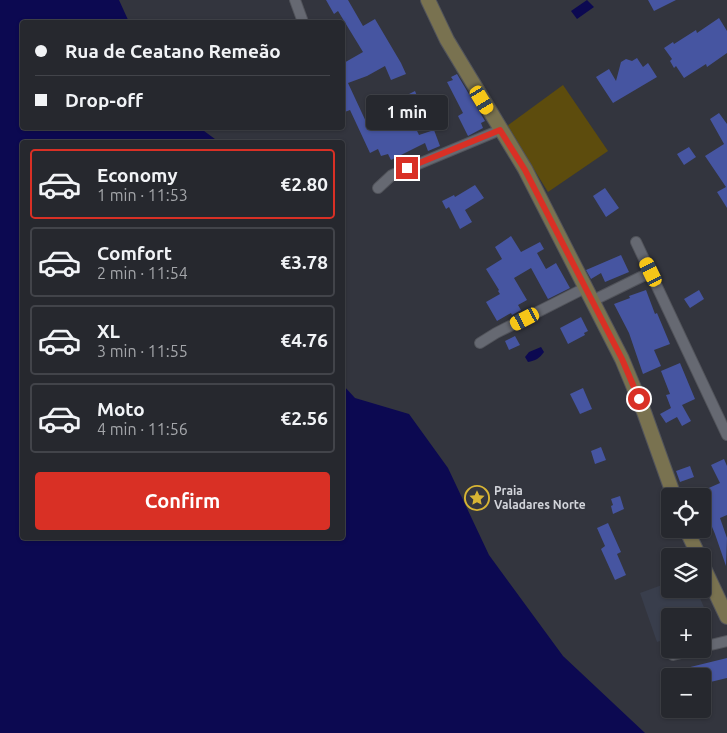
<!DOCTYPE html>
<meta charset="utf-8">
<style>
body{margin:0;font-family:Ubuntu,sans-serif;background:#32343a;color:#f1f3f6;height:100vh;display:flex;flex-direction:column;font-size:19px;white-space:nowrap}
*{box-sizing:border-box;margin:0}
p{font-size:16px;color:#a4a6aa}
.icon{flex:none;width:28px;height:28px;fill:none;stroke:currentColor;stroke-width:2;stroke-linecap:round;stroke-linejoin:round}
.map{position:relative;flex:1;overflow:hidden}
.drawer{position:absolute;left:20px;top:140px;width:325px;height:400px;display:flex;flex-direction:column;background:#26282e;border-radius:5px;box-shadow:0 1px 4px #0004,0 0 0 1px #42444a}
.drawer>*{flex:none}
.banner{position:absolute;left:20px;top:20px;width:325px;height:110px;border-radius:5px;box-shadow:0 1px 4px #0004,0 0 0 1px #42444a;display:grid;align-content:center;height:110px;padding:0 15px;background:#26282e}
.buttons{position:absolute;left:661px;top:488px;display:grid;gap:10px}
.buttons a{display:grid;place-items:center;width:50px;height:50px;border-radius:5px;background:#26282e;box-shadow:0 1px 4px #0004,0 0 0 1px #42444a;font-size:25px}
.end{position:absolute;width:22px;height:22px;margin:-11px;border:6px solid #d93025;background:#fff;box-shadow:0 0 0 2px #fff}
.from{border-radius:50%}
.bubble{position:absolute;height:35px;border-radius:5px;background:#26282e;box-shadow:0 1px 4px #0004,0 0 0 1px #42444a;font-size:16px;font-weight:700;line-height:35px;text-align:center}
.car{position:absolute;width:15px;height:30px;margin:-15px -8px;border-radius:6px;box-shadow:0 0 4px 1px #0007;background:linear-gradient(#f5c518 24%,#345 0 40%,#f5c518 0 76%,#345 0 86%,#f5c518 0)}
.banner b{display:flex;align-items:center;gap:18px;height:48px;font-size:19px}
.banner b+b{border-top:1px solid #42444a}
.banner i{width:12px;height:12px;background:#f1f3f6}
ul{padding:9px 0 0;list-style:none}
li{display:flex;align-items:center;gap:15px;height:70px;margin:0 10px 8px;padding:0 5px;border:2px solid #42444a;border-radius:5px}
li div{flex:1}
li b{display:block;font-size:19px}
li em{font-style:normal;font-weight:700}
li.active{border-color:#d93025}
li>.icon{width:45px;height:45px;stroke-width:1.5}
.button{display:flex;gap:10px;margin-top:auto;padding:10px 15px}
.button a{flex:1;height:58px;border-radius:5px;background:#d93025;color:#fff;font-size:20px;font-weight:700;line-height:58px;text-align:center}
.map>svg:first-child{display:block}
.built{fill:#393e4c}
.green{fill:#5d4c0d}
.water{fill:#0c0951}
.building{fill:#4655a1}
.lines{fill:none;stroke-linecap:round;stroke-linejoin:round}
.minor-casing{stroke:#52545b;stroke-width:12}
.secondary-casing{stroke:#52545b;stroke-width:16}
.minor{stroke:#666972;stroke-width:10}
.secondary{stroke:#797250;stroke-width:14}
.route{stroke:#d93025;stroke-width:6}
.labels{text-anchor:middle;stroke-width:4;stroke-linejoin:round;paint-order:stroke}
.poi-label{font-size:12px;font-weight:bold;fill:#d2d4da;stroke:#33353e;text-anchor:start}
</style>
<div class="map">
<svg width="727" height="733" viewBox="0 0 727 733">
<rect width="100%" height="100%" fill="#33353e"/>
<path class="built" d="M 670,582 L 670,589 L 696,589 L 710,621 L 703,625 L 702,616 L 670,616 L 670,638 L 657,642 L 640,593 Z"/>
<path class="green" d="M 563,85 L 608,151 L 548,192 L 507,126 Z"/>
<path class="water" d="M 0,0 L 119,0 L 129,22 L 22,22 L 22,128 L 200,128 L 219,142 L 22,142 L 22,538 L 342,538 L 343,385 L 355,398 L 409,414 L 448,468 L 489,555 L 563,656 L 645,733 L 0,733 Z
M 587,0 L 594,7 L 577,19 L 571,11 Z
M 541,347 L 544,352 C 540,358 535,361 528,362 L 525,357 L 529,352 Z"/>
<path class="building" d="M 326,0 L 348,0 L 363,26 L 375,19 L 401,63 L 406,74 L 391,80 L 385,66 L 367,76 L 348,83 L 368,126 L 392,114 L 391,111 L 404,105 L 401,98 L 415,91 L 420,103 L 415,105 L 418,112 L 410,116 L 419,135 L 434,130 L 440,146 L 428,151 L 425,143 L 391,160 L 388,154 L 381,156 L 378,149 L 370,153 L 350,110 L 342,113 L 342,64 L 363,52 L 338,11 L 334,14 Z
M 648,0 L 676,0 L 654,11 Z
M 719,18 L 727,31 L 727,53 L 707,67 L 706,64 L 684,78 L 676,66 L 674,68 L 670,61 L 672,59 L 664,48 L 673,42 L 674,44 L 696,30 L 697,33 Z
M 637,58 L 643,67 L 648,63 L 657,77 L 613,103 L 596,77 L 609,69 L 616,81 L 621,62 L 626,59 L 632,61 Z
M 457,74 L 485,121 L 481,123 L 483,128 L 468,136 L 458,116 L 463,113 L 447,82 L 453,80 L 451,77 Z
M 719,113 L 727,124 L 727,208 L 717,192 L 726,187 L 705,156 L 724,144 L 710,119 Z
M 689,147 L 696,157 L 684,165 L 677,154 Z
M 475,185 L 484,198 L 465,210 L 472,222 L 460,229 L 449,207 L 446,209 L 442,201 L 454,195 L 455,197 Z
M 605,188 L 619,208 L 606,217 L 593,196 Z
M 511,236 L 521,252 L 540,242 L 544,249 L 537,253 L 546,269 L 556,263 L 570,288 L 548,299 L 531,268 L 514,278 L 527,300 L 518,305 L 521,310 L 512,315 L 511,313 L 497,321 L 486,302 L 500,294 L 498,291 L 499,290 L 486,269 L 502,259 L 495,247 Z
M 621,255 L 629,272 L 605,282 L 601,273 L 591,279 L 586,270 Z
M 646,290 L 655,314 L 657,313 L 670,344 L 654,350 L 661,366 L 643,374 L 629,333 L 614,304 L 630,298 L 629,296 Z
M 699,290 L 704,299 L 690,308 L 684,299 Z
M 581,317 L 588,331 L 584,333 L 585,335 L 568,344 L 560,328 Z
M 515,336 L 520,345 L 509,350 L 505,341 Z
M 680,363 L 695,399 L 682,405 L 691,421 L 682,426 L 677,417 L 666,423 L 660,414 L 671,408 L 666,395 L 670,394 L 661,371 Z
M 583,388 L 592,409 L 580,414 L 570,394 Z
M 601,447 L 606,460 L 595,464 L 591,451 Z
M 724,459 L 727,466 L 727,515 L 720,518 L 727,538 L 726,566 L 715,534 L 702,503 L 702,491 L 720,483 L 711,465 Z
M 690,466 L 694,477 L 680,482 L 676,471 Z
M 620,496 L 624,509 L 613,514 L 611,506 L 613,505 L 611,499 Z
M 608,523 L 621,552 L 617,554 L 626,575 L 615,580 L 601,549 L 605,546 L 597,528 Z
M 727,658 L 727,678 L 702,684 L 702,676 L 666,676 L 666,673 Z"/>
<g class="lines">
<defs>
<path id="minor" d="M 295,0 L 303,22
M 378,188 L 392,175 L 500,130
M 636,242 L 727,435
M 592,301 L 651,272
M 480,343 L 496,333 L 585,288
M 702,647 L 727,641
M 673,655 L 698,649"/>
<path id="secondary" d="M 428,0 L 447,40 L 525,169 L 622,359 L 644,412 L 674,496
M 686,529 L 699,556
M 702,564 L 727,617"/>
</defs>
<use href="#minor" class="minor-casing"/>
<use href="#secondary" class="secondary-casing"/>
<use href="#minor" class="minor"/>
<use href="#secondary" class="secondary"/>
</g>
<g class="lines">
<path class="route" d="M 407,168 L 500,130 L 525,170 L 622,359 L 639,399"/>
</g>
<defs>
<symbol id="sight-ring" viewBox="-11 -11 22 22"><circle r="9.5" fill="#33353e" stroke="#d7b434" stroke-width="1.5"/><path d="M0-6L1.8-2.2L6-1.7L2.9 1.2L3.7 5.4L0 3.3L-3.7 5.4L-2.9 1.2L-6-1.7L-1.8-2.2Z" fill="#d7b434"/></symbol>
</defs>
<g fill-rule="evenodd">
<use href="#sight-ring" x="463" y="484" width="28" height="28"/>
</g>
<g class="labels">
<g class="poi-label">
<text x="494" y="495">Praia<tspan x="494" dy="14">Valadares Norte</tspan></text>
</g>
</g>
</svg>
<div class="buttons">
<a><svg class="icon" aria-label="locate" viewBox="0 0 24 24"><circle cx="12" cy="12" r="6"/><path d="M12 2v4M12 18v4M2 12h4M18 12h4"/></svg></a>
<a><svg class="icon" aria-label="layers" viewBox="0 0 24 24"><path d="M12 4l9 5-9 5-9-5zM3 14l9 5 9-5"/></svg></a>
<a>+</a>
<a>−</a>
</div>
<i class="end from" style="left:639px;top:399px"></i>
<i class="end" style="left:407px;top:168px"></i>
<div class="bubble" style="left:366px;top:95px;width:82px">1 min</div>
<i class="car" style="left:482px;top:100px;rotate:149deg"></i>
<i class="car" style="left:651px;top:272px;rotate:334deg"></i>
<i class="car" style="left:525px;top:319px;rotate:243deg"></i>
<div class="banner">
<b><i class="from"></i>Rua de Ceatano Remeão</b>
<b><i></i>Drop-off</b>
</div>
<section class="drawer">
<ul>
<li class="active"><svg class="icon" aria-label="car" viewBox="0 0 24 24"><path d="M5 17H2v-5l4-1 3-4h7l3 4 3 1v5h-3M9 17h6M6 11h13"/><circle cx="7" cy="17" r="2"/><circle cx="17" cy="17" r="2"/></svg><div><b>Economy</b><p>1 min · 11:53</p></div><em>€2.80</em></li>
<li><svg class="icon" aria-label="car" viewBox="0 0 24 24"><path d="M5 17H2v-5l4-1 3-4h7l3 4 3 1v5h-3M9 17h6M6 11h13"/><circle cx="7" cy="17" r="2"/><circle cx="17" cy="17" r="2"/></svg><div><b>Comfort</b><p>2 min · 11:54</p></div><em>€3.78</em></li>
<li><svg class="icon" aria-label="car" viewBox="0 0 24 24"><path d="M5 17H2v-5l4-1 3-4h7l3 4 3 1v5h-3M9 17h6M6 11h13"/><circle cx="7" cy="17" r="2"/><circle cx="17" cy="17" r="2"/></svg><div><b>XL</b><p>3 min · 11:55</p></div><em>€4.76</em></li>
<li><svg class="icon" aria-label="car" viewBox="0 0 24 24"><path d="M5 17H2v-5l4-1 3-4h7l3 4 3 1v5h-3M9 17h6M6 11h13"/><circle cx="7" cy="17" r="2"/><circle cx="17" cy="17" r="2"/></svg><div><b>Moto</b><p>4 min · 11:56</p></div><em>€2.56</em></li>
</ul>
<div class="button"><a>Confirm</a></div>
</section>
</div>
